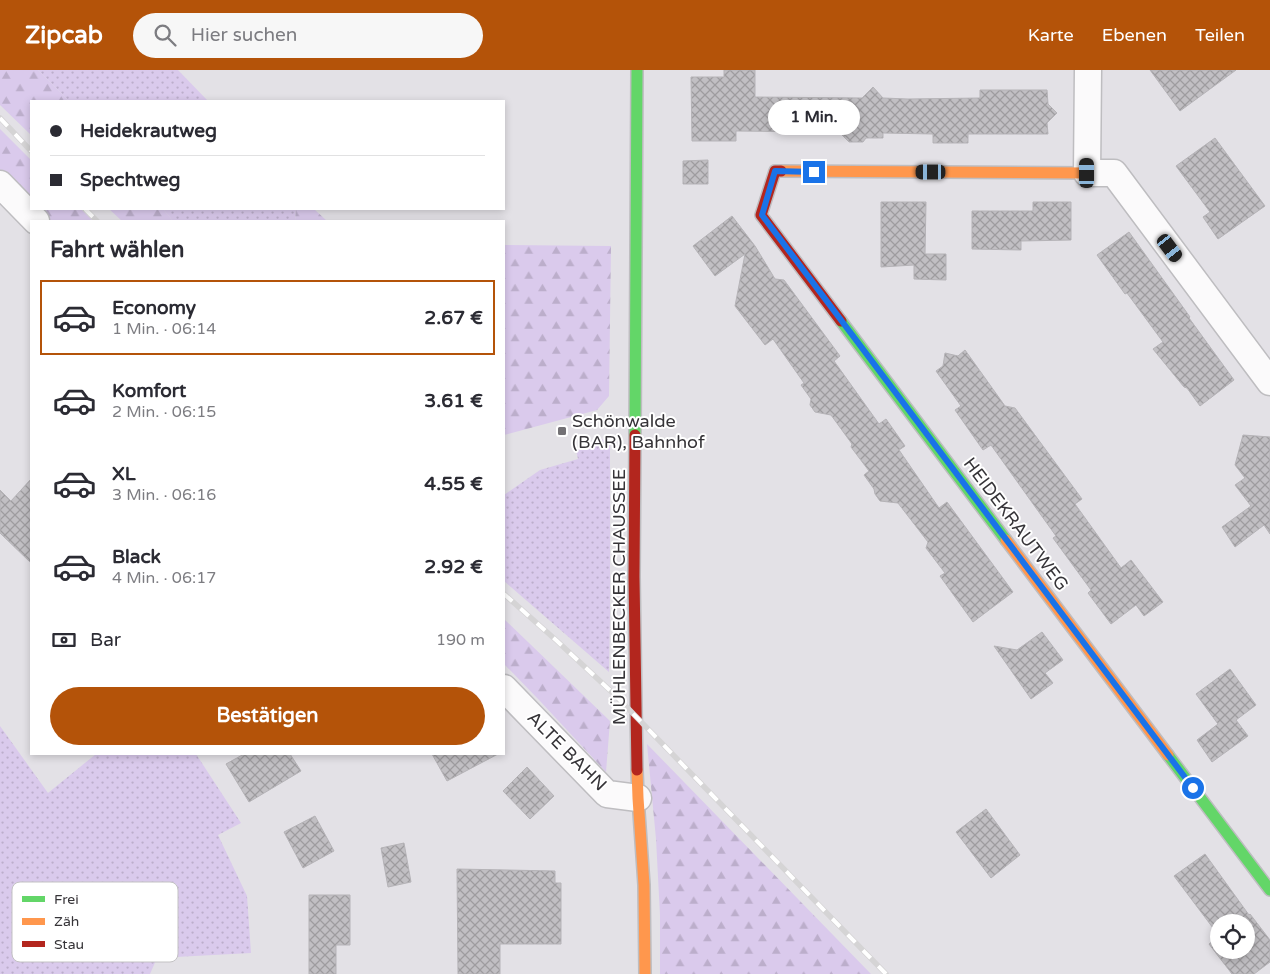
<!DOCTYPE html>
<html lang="de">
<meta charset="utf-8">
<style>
body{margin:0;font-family:"Varela Round",sans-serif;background:#f7f7f7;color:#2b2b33;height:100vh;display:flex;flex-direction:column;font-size:19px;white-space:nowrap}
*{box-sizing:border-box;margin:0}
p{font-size:16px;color:#7c7c81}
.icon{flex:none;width:28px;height:28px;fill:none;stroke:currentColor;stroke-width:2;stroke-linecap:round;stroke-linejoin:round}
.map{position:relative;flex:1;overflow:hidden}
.sheet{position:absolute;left:30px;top:150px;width:475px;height:535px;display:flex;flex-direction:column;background:#fff;border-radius:0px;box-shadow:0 2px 8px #0003}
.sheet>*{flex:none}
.top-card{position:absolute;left:30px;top:30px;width:475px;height:110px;border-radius:0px;box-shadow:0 2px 8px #0003;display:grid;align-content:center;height:110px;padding:0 20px;background:#fff}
.fabs{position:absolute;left:1210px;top:844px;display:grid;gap:10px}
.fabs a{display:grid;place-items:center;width:45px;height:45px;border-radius:50%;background:#fff;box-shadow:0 2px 8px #0003;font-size:25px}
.end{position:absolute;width:22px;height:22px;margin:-11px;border:6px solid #1a73e8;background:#fff;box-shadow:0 0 0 2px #fff}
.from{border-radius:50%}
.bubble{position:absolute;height:35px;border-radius:18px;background:#fff;box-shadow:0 2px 8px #0003;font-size:16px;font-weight:800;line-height:35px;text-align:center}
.car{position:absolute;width:15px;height:30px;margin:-15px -8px;border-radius:6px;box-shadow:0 0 4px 1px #0007;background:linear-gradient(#222 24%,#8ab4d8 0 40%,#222 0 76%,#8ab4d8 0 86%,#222 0)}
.top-card b{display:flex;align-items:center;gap:18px;height:48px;font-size:19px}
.top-card b+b{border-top:1px solid #e1e1e2}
.top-card i{width:12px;height:12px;background:#2b2b33}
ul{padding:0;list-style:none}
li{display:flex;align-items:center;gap:15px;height:75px;margin:0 10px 8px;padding:0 10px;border:2px solid transparent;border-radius:0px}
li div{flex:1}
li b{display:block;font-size:19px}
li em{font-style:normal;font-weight:800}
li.on{border-color:#b45309}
li>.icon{width:45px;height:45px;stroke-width:1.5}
h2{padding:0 20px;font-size:22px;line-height:60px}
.pay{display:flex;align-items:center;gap:12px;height:55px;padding:0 20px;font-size:19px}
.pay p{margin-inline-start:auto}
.primary-button{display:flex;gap:10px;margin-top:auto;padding:10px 20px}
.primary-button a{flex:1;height:58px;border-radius:30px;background:#b45309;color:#fff;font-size:20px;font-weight:800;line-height:58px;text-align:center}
header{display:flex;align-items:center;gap:30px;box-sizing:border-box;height:70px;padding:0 25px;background:#b45309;color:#fff}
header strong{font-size:24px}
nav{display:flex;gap:28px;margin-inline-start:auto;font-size:18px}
.search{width:350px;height:45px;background:#f7f7f7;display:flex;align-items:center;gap:12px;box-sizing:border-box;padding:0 18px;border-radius:28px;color:#7c7c81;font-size:19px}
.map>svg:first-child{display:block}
.grass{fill:url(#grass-dots)}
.forest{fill:url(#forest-firs)}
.building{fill:url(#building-cross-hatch);stroke:#b5b3b7}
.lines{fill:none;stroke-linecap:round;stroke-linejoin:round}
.street-casing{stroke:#bebdc0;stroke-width:29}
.fast-casing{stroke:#bebdc0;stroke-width:14}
.slow-casing{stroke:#bebdc0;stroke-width:14}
.jam-casing{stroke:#bebdc0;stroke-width:14}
.street{stroke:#fbfafb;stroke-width:26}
.fast{stroke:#63d668;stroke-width:11}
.slow{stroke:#ff974d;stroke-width:11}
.jam{stroke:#b3261e;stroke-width:11}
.rail-casing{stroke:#d5d4d5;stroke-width:5.5}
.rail{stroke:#fff;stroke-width:4;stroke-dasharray:11;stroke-linecap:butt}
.route{stroke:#1a73e8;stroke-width:6}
.poi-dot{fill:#737175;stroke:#fff;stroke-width:2}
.labels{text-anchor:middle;stroke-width:4;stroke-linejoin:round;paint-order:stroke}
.poi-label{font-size:18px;fill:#363438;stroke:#fff;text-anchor:start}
.street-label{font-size:18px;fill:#363438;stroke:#fff}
.key{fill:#fff;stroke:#c3c2c3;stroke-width:1}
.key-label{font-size:14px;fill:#363438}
</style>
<header>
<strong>Zipcab</strong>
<div class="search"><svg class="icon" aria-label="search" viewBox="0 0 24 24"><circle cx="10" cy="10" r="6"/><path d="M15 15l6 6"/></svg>Hier suchen</div>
<nav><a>Karte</a><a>Ebenen</a><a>Teilen</a></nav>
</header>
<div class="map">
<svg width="1270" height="904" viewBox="0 0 1270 904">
<defs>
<pattern id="grass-dots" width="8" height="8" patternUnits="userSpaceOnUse" patternTransform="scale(1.25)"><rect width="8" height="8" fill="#dacaec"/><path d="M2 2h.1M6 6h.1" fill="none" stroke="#bcaecb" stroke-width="1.8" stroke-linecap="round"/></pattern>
<pattern id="forest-firs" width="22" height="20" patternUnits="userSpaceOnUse" patternTransform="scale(1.25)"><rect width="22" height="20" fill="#dacaec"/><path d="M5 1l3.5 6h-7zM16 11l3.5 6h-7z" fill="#bcaecb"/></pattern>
<pattern id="building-cross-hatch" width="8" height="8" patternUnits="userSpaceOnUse" patternTransform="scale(1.25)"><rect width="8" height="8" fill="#c1bfc3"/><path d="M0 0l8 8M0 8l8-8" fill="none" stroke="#9e9c9f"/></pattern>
</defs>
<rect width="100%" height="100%" fill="#e3e1e6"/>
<path class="grass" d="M 38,0 L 178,0 L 208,31 L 69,31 Z
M 163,139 L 296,139 L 295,151 L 173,151 Z
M 597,366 L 610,374 L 610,547 L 609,602 L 504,511 L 504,425 L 540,400 L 578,389 L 576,380 L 596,373 Z
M 0,656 L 48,723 L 96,684 L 196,684 L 241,753 L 218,765 L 247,826 L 251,883 L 157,888 L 150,904 L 0,904 Z"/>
<path class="forest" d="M 0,0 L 38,0 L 69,31 L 31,31 L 31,65 L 0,35 Z
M 0,59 L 31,90 L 31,138 L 0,106 Z
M 32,139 L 81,139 L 93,151 L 44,151 Z
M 109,139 L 163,139 L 173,151 L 122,151 Z
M 296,139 L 314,139 L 327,151 L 295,151 Z
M 504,175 L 611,176 L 609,326 L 597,340 L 504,365 Z
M 504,549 L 610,651 L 606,702 L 540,631 L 504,594 Z
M 647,674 L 871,904 L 660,904 L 660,845 L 656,769 Z"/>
<path class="building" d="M 724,0 L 755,0 L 755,27 L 862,28 L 873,17 L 883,28 L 908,29 L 980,28 L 980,20 L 1047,20 L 1048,34 L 1057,43 L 1047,53 L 1048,64 L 968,64 L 968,73 L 933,73 L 933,64 L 883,63 L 883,68 L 866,68 L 863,72 L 849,72 L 839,62 L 819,62 L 736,61 L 736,71 L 692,71 L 691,7 L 724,7 Z
M 1150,0 L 1236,0 L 1180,41 Z
M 1215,68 L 1265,136 L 1218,169 L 1203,147 L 1210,142 L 1176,96 Z
M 708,90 L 708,114 L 683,114 L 683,91 Z
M 881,132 L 926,132 L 925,184 L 946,184 L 946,210 L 914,209 L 914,195 L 881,197 Z
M 1033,132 L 1071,132 L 1071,170 L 1021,171 L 1021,180 L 972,179 L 972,141 L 1033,141 Z
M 732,146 L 755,176 L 775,209 L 784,210 L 840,286 L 834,291 L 879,354 L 886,349 L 905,376 L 899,380 L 939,438 L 947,432 L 1013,522 L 973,552 L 940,506 L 945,503 L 926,478 L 928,472 L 898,433 L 880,431 L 875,424 L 874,419 L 864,405 L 869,401 L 851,377 L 852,374 L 831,345 L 815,342 L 810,335 L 811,329 L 801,315 L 804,313 L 773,269 L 765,275 L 735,236 L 745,184 L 715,206 L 693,176 Z
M 1129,162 L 1190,247 L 1189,248 L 1234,310 L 1200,336 L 1187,318 L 1184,317 L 1153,279 L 1163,272 L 1127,223 L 1125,224 L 1097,185 Z
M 965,280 L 1005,336 L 1015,338 L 1082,429 L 1075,434 L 1121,498 L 1131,490 L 1163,532 L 1144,546 L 1136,535 L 1111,554 L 1088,523 L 1091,520 L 1053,468 L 1056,466 L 991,375 L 983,380 L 955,340 L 961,336 L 936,301 L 943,296 L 945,283 L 958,286 Z
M 1243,365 L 1270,367 L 1270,464 L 1264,455 L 1235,477 L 1222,457 L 1251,436 L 1235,415 L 1245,408 L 1235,395 Z
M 31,409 L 31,493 L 0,463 L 0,420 L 11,431 Z
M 1042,562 L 1063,590 L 1045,603 L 1053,613 L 1031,629 L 994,576 L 1017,580 Z
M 1230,599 L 1256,635 L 1236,650 L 1248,666 L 1212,692 L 1197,670 L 1218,654 L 1196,624 Z
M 244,684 L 290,684 L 301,701 L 249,732 L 226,694 Z
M 432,684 L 498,684 L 447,711 Z
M 527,697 L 554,726 L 530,749 L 503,721 Z
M 986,739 L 1020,785 L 991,808 L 956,762 Z
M 315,746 L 334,781 L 303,798 L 284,762 Z
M 404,773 L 411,812 L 388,817 L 381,778 Z
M 1205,784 L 1249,845 L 1250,844 L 1270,870 L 1270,892 L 1254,904 L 1232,904 L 1209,874 L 1219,867 L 1219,880 L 1246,880 L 1246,852 L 1219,852 L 1219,866 L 1174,806 Z
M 457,799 L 555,801 L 555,813 L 561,813 L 561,874 L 500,874 L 500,904 L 458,904 Z
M 309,825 L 350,825 L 350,875 L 336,875 L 336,904 L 309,904 Z"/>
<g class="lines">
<defs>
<path id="street" d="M 1088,0 L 1087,103 L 1114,103 L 1270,312
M 0,114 L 36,151
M 504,618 L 607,724 L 638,728"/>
<path id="fast" d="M 841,251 L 1006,470
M 635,365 L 637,0
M 1168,685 L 1270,820"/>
<path id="slow" d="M 781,101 L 1087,103
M 1006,470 L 1168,685
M 637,700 L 638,728 L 644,815 L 645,904"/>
<path id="jam" d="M 781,101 L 775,101 L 761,145 L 841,251
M 635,365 L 634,507 L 637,700"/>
</defs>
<use href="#street" class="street-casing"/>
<use href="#fast" class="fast-casing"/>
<use href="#slow" class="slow-casing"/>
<use href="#jam" class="jam-casing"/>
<use href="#street" class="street"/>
<use href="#fast" class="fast"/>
<use href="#slow" class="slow"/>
<use href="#jam" class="jam"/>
<defs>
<path id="rail" d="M 0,48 L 31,81
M 85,139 L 97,151
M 504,524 L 557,571 L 615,625 L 886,904"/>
</defs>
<use href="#rail" class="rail-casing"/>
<use href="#rail" class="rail"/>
</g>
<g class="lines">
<path class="route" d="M 814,102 L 775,101 L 762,145 L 1193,718"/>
</g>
<rect class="poi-dot" x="557" y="356" width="10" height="10" rx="2.5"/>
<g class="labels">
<g class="poi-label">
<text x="572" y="357">Schönwalde<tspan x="572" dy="21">(BAR), Bahnhof</tspan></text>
</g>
<g class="street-label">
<text transform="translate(1016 454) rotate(53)" y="6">HEIDEKRAUTWEG</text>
<text transform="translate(619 527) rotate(-90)" y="6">MÜHLENBECKER CHAUSSEE</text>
<text transform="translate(567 681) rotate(45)" y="6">ALTE BAHN</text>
</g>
</g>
<rect x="12" y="812" width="166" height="80" rx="8" class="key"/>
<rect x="22" y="826" width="23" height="6" fill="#63d668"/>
<rect x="22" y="848" width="23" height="7" fill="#ff974d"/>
<rect x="22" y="871" width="23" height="6" fill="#b3261e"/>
<g class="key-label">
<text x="54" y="834">Frei</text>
<text x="54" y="856">Zäh</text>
<text x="54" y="879">Stau</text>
</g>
</svg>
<div class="fabs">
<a><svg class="icon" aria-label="locate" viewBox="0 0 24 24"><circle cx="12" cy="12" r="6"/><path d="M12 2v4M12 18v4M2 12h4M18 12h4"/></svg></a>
</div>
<i class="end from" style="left:1193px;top:718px"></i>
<i class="end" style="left:814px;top:102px"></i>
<div class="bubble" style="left:768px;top:30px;width:92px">1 Min.</div>
<i class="car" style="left:931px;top:102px;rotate:270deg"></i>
<i class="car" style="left:1087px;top:103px;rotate:0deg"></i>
<i class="car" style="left:1170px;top:178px;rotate:143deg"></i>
<div class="top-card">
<b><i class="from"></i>Heidekrautweg</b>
<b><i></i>Spechtweg</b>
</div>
<section class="sheet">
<h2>Fahrt wählen</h2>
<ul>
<li class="on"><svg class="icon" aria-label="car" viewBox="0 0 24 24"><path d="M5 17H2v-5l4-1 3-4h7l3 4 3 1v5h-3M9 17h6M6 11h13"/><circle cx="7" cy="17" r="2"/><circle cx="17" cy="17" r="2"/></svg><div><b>Economy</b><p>1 Min. · 06:14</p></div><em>2.67 €</em></li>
<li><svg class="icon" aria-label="car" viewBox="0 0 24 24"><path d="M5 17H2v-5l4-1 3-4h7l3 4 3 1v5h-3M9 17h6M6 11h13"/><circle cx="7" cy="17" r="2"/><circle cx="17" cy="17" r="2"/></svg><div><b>Komfort</b><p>2 Min. · 06:15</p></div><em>3.61 €</em></li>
<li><svg class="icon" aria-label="car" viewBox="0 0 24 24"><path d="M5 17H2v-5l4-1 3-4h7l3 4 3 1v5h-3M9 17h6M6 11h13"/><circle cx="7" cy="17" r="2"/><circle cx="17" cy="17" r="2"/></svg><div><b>XL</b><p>3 Min. · 06:16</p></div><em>4.55 €</em></li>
<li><svg class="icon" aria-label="car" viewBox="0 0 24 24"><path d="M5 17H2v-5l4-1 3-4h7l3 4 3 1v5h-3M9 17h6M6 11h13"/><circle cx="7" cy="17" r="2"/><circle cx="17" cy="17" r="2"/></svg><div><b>Black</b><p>4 Min. · 06:17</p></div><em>2.92 €</em></li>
</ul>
<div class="pay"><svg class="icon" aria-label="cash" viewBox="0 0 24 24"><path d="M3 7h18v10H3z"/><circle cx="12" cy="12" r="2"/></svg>Bar<p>190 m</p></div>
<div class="primary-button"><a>Bestätigen</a></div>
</section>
</div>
